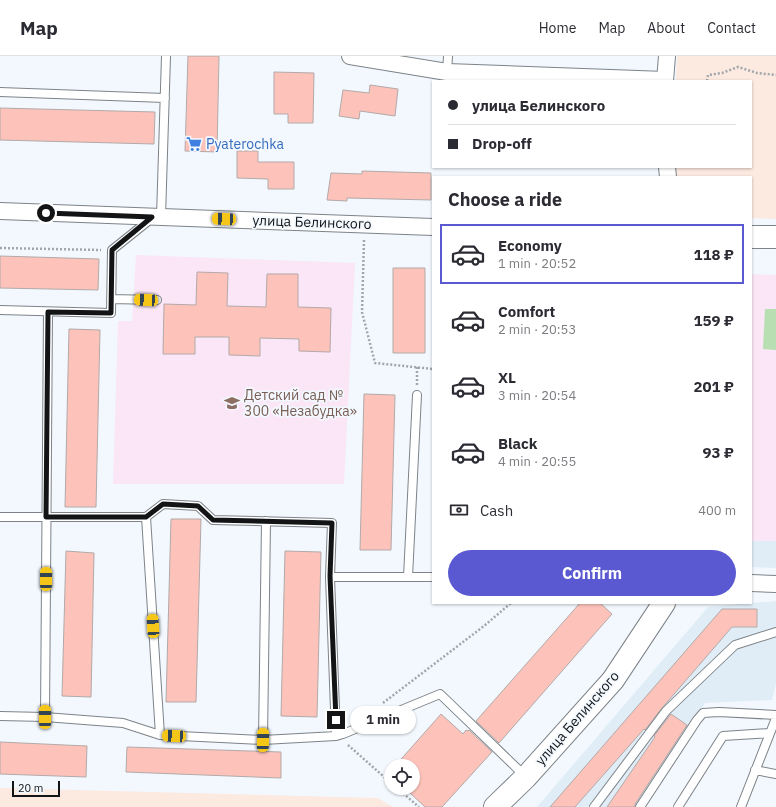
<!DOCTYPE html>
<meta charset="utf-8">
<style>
body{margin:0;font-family:"IBM Plex Sans",sans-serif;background:#f7f7f7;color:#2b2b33;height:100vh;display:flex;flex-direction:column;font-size:15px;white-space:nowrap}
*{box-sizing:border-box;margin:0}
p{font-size:13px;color:#7c7c81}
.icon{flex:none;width:22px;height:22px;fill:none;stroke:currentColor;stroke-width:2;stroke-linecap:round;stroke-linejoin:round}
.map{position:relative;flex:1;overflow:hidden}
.sheet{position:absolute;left:432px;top:120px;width:320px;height:428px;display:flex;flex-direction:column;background:#fff;border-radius:0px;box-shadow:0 1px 3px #0004}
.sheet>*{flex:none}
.hud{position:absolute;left:432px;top:24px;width:320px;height:88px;border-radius:0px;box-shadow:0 1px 3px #0004;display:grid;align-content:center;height:88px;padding:0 16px;background:#fff}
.controls{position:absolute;left:384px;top:703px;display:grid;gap:8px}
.controls a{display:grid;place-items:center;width:36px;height:36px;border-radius:50%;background:#fff;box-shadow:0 1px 3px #0004;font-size:20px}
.scale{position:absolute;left:12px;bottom:10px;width:48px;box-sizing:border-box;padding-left:4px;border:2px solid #121416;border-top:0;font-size:11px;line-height:14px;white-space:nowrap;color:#121416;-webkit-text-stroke:3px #f2f8fe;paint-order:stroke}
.end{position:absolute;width:18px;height:18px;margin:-9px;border:5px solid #121416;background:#fff;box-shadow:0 0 0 2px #fff}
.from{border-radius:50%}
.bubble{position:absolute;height:28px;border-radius:14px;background:#fff;box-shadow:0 1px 3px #0004;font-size:13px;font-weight:700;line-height:28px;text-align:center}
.car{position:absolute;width:12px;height:24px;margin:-12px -6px;border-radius:5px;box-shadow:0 0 3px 1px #0007;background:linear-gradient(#f5c518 24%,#345 0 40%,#f5c518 0 76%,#345 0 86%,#f5c518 0)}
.hud b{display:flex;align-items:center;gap:14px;height:38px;font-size:15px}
.hud b+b{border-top:1px solid #e1e1e2}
.hud i{width:10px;height:10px;background:#2b2b33}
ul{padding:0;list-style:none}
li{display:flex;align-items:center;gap:12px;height:60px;margin:0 8px 6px;padding:0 8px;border:2px solid transparent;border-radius:0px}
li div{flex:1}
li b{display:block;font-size:15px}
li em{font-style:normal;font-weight:700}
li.active{border-color:#5a59d1}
li>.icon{width:36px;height:36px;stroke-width:1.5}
h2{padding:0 16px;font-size:18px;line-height:48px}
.pay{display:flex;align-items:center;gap:10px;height:44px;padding:0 16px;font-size:15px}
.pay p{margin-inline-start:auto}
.primary-button{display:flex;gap:8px;margin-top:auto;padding:8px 16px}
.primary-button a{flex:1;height:46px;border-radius:24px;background:#5a59d1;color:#fff;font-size:16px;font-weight:700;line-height:46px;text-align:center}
header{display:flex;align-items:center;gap:24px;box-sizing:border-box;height:56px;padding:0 20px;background:#fff;border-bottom:1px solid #e1e1e2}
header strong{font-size:19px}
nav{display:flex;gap:22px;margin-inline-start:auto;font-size:14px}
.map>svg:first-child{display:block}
.commercial{fill:#fce9e0}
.built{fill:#e0edf7}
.education{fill:#fae6f6}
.green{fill:#b7dfb2}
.building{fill:#fdc3bb;stroke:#b2a9a8}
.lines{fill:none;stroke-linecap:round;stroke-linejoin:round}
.lane-casing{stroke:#7d8388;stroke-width:10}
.street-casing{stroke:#7d8388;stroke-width:18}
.secondary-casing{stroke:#7d8388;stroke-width:24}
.path{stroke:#a1a6aa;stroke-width:2.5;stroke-dasharray:2 2;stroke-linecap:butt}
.lane{stroke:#fff;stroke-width:8}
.street{stroke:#fff;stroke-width:16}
.secondary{stroke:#fff;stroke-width:22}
.route{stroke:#121416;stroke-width:5}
.labels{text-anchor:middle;stroke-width:3.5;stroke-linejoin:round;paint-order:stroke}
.shop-label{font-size:14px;fill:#366cbe;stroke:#f2f8fe;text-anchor:start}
.street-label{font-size:14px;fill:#121416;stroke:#f2f8fe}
.education-label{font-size:14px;fill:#785e54;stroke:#f2f8fe;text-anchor:start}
</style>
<header>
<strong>Map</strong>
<nav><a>Home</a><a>Map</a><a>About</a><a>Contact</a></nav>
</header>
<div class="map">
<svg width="776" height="751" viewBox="0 0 776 751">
<rect width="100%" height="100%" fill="#f2f8fe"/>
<path class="commercial" d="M 677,0 L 776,0 L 776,163 L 751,162 L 751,121 L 673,121 L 673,111 L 751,111 L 751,25 L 676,25 Z
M 0,732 L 378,742 L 393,751 L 0,751 Z"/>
<path class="built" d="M 751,484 L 776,485 L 776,512 L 751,511 Z
M 776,545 L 776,628 L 772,644 L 705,647 L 644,751 L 537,751 L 708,551 Z"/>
<path class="education" d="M 136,199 L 355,207 L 344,428 L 113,428 L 118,265 L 132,265 Z
M 751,218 L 776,219 L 776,485 L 751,485 Z"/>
<path class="green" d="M 765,253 L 776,253 L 776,294 L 763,293 Z"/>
<path class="building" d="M 188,0 L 219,0 L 217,96 L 185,95 Z
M 274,16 L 314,17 L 313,67 L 288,67 L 288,58 L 274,58 Z
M 370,29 L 398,33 L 395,60 L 360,55 L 359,63 L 339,60 L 343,34 L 369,37 Z
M 0,52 L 155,56 L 154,88 L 0,84 Z
M 237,95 L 258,95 L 258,106 L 294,106 L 294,133 L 268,133 L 268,123 L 237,122 Z
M 362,115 L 431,117 L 431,144 L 347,142 L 347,145 L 327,144 L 331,117 L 362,118 Z
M 0,200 L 99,203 L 98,234 L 0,232 Z
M 393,212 L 425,212 L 425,297 L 393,297 Z
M 197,216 L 228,217 L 227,250 L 266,251 L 267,218 L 298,218 L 298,251 L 331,252 L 330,296 L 299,295 L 299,283 L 260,282 L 260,300 L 229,299 L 229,281 L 195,281 L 195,298 L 163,298 L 164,248 L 196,249 Z
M 69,273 L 100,274 L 96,451 L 65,451 Z
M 364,338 L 395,339 L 391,494 L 360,494 Z
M 171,463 L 201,463 L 196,646 L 166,646 Z
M 66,495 L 94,497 L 91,641 L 62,640 Z
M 285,495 L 321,496 L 317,661 L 281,660 Z
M 580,547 L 600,547 L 612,558 L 499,687 L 476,665 Z
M 722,553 L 757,553 L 757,571 L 732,571 L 662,652 L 645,674 L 644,673 L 575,751 L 550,751 Z
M 441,658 L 463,678 L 466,674 L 468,675 L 469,674 L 492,696 L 442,751 L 425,751 L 409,736 L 413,732 L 413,710 L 395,710 Z
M 671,658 L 687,669 L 635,748 L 635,751 L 607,751 L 655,681 L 654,680 Z
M 0,686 L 87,690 L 86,721 L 0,718 Z
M 127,691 L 281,696 L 281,722 L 126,716 Z"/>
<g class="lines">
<defs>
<path id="lane" d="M 447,16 L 448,0
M 0,36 L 165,42
M 161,161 L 166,0
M 111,243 L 157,244
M 0,254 L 111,257 L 112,194 L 152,162
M 0,461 L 146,461 L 163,448 L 198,450 L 213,464 L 332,467 L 330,521 L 336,680
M 146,461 L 160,679
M 330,521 L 433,521
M 408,521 L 417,339
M 0,660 L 45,661 L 123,667 L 160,679 L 263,684 L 336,680 L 343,678 L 440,638 L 525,720
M 45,661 L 48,256
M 263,684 L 266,465
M 755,714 L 776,718
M 594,751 L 666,655 L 735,589 L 776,576
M 640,751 L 697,664 L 703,657 L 719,656 L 776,659
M 678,751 L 723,680 L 770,677
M 741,751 L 776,662"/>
<path id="street" d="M 350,0 L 447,16 L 665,24
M 665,25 L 667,0
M 667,111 L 668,121
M 0,155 L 433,171
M 751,527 L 776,528"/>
<path id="secondary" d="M 751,181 L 776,181
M 495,751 L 526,721 L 613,624 L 664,547"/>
</defs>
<use href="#lane" class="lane-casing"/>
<use href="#street" class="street-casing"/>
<use href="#secondary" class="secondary-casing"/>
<path class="path" d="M 707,25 L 708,19 L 722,17 L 738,11 L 757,17 L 776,19
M 364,184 L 362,256 L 375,307 L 433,313
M 0,192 L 101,194
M 417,311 L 417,329
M 383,647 L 484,570 L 511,547
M 348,689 L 391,727
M 397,732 L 419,751"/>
<use href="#lane" class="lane"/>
<use href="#street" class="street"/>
<use href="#secondary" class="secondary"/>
</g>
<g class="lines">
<path class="route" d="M 46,157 L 152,161 L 112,194 L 111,257 L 48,256 L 46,461 L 146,461 L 163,448 L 198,450 L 213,464 L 332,467 L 330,520 L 336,664"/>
</g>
<defs>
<symbol id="supermarket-bare" viewBox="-9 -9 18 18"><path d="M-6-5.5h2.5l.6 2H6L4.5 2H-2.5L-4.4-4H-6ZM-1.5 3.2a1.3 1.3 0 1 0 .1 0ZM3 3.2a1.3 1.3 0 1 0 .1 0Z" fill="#3f7fe0" stroke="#f2f8fe" stroke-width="2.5" paint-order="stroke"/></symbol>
<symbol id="school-bare" viewBox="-9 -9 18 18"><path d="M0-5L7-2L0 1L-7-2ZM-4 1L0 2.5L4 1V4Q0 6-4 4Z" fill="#8d6e63" stroke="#f2f8fe" stroke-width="2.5" paint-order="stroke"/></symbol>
</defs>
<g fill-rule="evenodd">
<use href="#supermarket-bare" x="183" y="77" width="22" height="22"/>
<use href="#school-bare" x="221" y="336" width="22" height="22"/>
</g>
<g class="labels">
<g class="shop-label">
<text x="206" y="93">Pyaterochka</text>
</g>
<g class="street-label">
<text transform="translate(312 166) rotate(2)" y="5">улица Белинского</text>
<text transform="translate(577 662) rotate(-49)" y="5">улица Белинского</text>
</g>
<g class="education-label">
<text x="244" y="344">Детский сад №<tspan x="244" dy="16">300 «Незабудка»</tspan></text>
</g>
</g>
</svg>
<div class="controls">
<a><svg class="icon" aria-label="locate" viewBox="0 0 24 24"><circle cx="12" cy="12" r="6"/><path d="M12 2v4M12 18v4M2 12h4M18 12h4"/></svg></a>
</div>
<div class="scale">20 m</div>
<i class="end from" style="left:46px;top:157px"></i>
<i class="end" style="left:336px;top:664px"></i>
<div class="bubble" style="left:350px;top:650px;width:66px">1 min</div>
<i class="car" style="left:224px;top:163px;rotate:272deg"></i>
<i class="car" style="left:146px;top:244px;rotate:273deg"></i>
<i class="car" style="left:46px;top:523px;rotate:0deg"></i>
<i class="car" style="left:153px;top:570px;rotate:357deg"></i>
<i class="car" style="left:45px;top:661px;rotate:0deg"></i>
<i class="car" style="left:174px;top:680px;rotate:273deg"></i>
<i class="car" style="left:263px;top:684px;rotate:1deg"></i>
<div class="hud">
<b><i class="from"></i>улица Белинского</b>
<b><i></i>Drop-off</b>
</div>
<section class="sheet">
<h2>Choose a ride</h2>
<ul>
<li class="active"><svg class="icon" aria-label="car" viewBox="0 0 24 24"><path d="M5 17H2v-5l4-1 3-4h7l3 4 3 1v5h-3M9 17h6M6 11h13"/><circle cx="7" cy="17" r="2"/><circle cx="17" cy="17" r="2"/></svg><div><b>Economy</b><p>1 min · 20:52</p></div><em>118 ₽</em></li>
<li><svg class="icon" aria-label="car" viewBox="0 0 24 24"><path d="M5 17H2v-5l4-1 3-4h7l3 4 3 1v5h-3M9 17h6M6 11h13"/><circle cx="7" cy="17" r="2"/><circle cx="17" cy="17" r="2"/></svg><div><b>Comfort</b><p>2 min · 20:53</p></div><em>159 ₽</em></li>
<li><svg class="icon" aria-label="car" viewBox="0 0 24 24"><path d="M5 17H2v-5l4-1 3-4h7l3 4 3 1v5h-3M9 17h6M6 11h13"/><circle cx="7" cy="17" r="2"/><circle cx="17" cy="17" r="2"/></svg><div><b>XL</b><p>3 min · 20:54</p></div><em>201 ₽</em></li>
<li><svg class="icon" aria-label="car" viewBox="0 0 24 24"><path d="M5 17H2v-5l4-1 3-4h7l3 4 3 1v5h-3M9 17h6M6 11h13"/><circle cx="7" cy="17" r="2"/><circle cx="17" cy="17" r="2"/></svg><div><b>Black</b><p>4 min · 20:55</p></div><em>93 ₽</em></li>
</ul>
<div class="pay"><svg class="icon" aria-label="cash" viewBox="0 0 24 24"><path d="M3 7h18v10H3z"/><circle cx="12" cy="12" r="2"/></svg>Cash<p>400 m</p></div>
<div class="primary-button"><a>Confirm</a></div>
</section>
</div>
